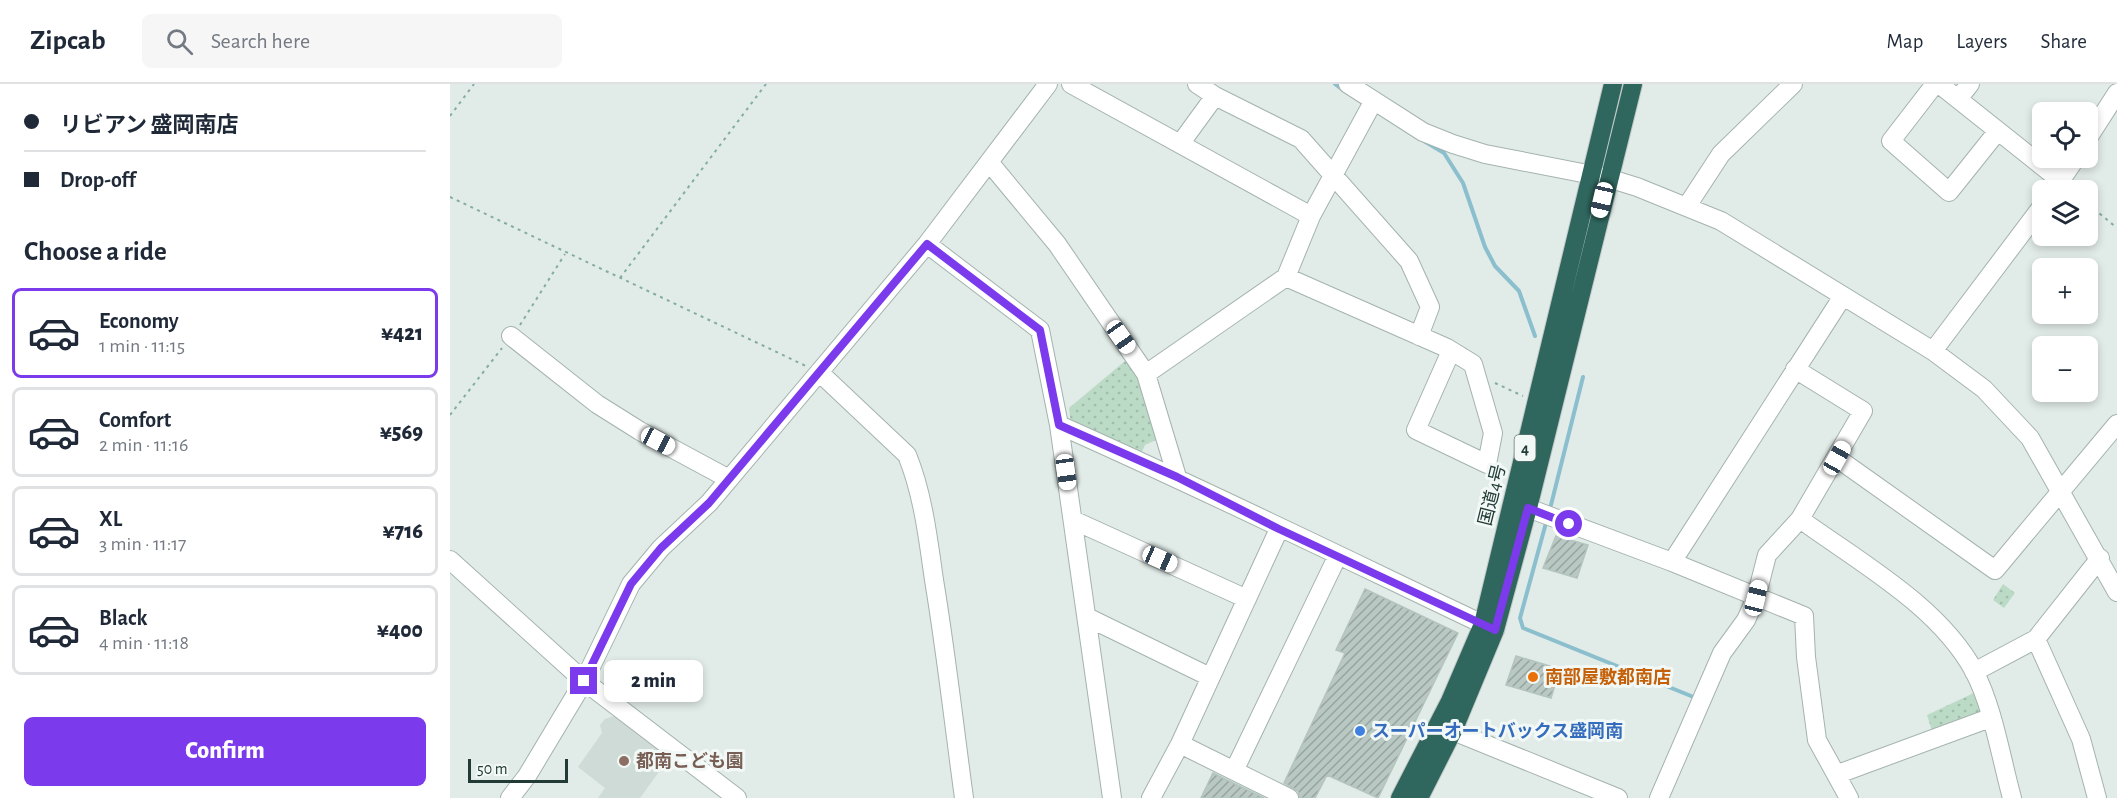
<!DOCTYPE html>
<meta charset="utf-8">
<style>
body{margin:0;font-family:"Alegreya Sans","Noto Sans JP",sans-serif;background:#f6f6f7;color:#1f2937;height:100vh;display:flex;flex-direction:column;font-size:22px;white-space:nowrap}
*{box-sizing:border-box;margin:0}
p{font-size:20px;color:#747a83}
.icon{flex:none;width:33px;height:33px;fill:none;stroke:currentColor;stroke-width:2;stroke-linecap:round;stroke-linejoin:round}
.map{position:relative;flex:1;overflow:hidden}
.sheet{display:flex;flex-direction:column;background:#fff;width:450px}
.sheet>*{flex:none}
.guide{display:grid;align-content:center;height:132px;padding:0 24px;background:#fff}
.buttons{position:absolute;left:1582px;top:18px;display:grid;gap:12px}
.buttons a{display:grid;place-items:center;width:66px;height:66px;border-radius:9px;background:#fff;box-shadow:0 3px 9px #0003;font-size:30px}
.scale{position:absolute;left:18px;bottom:15px;width:100px;box-sizing:border-box;padding-left:6px;border:3px solid #223b36;border-top:0;font-size:16px;line-height:21px;white-space:nowrap;color:#223b36;-webkit-text-stroke:4px #f1f8f5;paint-order:stroke}
.end{position:absolute;width:27px;height:27px;margin:-14px;border:8px solid #7c3aed;background:#fff;box-shadow:0 0 0 3px #fff}
.from{border-radius:50%}
.bubble{position:absolute;height:42px;border-radius:9px;background:#fff;box-shadow:0 3px 9px #0003;font-size:20px;font-weight:800;line-height:42px;text-align:center}
.car{position:absolute;width:18px;height:36px;margin:-18px -9px;border-radius:8px;box-shadow:0 0 4px 2px #0007;background:linear-gradient(#fff 24%,#345 0 40%,#fff 0 76%,#345 0 86%,#fff 0)}
.guide b{display:flex;align-items:center;gap:21px;height:57px;font-size:22px}
.guide b+b{border-top:2px solid #e0e1e3}
.guide i{width:15px;height:15px;background:#1f2937}
ul{padding:0;list-style:none}
li{display:flex;align-items:center;gap:18px;height:90px;margin:0 12px 9px;padding:0 12px;border:3px solid #e0e1e3;border-radius:9px}
li div{flex:1}
li b{display:block;font-size:22px}
li em{font-style:normal;font-weight:800}
li.selected{border-color:#7c3aed}
li>.icon{width:54px;height:54px;stroke-width:1.5}
h2{padding:0 24px;font-size:27px;line-height:72px}
.cta{display:flex;gap:12px;margin-top:auto;padding:12px 24px}
.cta a{flex:1;height:69px;border-radius:9px;background:#7c3aed;color:#fff;font-size:24px;font-weight:800;line-height:69px;text-align:center}
header{display:flex;align-items:center;gap:36px;box-sizing:border-box;height:84px;padding:0 30px;background:#fff;border-bottom:2px solid #e0e1e3}
header strong{font-size:28px}
nav{display:flex;gap:33px;margin-inline-start:auto;font-size:21px}
.search{width:420px;height:54px;background:#f6f6f7;display:flex;align-items:center;gap:15px;box-sizing:border-box;padding:0 21px;border-radius:9px;color:#747a83;font-size:22px}
main{display:flex;flex:1;min-height:0}
.map>svg:first-child{display:block}
.built{fill:#cfdbd6}
.park{fill:url(#park-dots)}
.lines{fill:none;stroke-linecap:round;stroke-linejoin:round}
.stream{stroke:#8bbfce;stroke-width:4}
.building{fill:url(#building-hatch);stroke:#b4c4be;stroke-width:1.5}
.minor-casing{stroke:#a4b3ae;stroke-width:20}
.highway-casing{stroke:#c1c8c7;stroke-width:20}
.path{stroke:#83ada3;stroke-width:2;stroke-dasharray:3 4.5;stroke-linecap:butt}
.minor{stroke:#fff;stroke-width:18}
.highway{stroke:#2f665e;stroke-width:18}
.route{stroke:#7c3aed;stroke-width:8}
.food-dot{fill:#e8710a;stroke:#f1f8f5;stroke-width:2}
.shop-dot{fill:#3f7fe0;stroke:#f1f8f5;stroke-width:2}
.education-dot{fill:#8d6e63;stroke:#f1f8f5;stroke-width:2}
.labels{text-anchor:middle;stroke-width:6;stroke-linejoin:round;paint-order:stroke}
.shield{fill:#f1f8f5;stroke:#60746f;stroke-width:1.5}
.shield-label{font-size:16px;font-weight:bold;fill:#223b36}
.street-label{font-size:18px;fill:#223b36;stroke:#f1f8f5}
.food-label{font-size:18px;font-weight:bold;fill:#c56008;stroke:#f1f8f5;text-anchor:start}
.shop-label{font-size:18px;font-weight:bold;fill:#366cbe;stroke:#f1f8f5;text-anchor:start}
.education-label{font-size:18px;font-weight:bold;fill:#785e54;stroke:#f1f8f5;text-anchor:start}
</style>
<header>
<strong>Zipcab</strong>
<div class="search"><svg class="icon" aria-label="search" viewBox="0 0 24 24"><circle cx="10" cy="10" r="6"/><path d="M15 15l6 6"/></svg>Search here</div>
<nav><a>Map</a><a>Layers</a><a>Share</a></nav>
</header>
<main>
<section class="sheet">
<div class="guide">
<b><i class="from"></i>リビアン 盛岡南店</b>
<b><i></i>Drop-off</b>
</div>
<h2>Choose a ride</h2>
<ul>
<li class="selected"><svg class="icon" aria-label="car" viewBox="0 0 24 24"><path d="M5 17H2v-5l4-1 3-4h7l3 4 3 1v5h-3M9 17h6M6 11h13"/><circle cx="7" cy="17" r="2"/><circle cx="17" cy="17" r="2"/></svg><div><b>Economy</b><p>1 min · 11:15</p></div><em>¥421</em></li>
<li><svg class="icon" aria-label="car" viewBox="0 0 24 24"><path d="M5 17H2v-5l4-1 3-4h7l3 4 3 1v5h-3M9 17h6M6 11h13"/><circle cx="7" cy="17" r="2"/><circle cx="17" cy="17" r="2"/></svg><div><b>Comfort</b><p>2 min · 11:16</p></div><em>¥569</em></li>
<li><svg class="icon" aria-label="car" viewBox="0 0 24 24"><path d="M5 17H2v-5l4-1 3-4h7l3 4 3 1v5h-3M9 17h6M6 11h13"/><circle cx="7" cy="17" r="2"/><circle cx="17" cy="17" r="2"/></svg><div><b>XL</b><p>3 min · 11:17</p></div><em>¥716</em></li>
<li><svg class="icon" aria-label="car" viewBox="0 0 24 24"><path d="M5 17H2v-5l4-1 3-4h7l3 4 3 1v5h-3M9 17h6M6 11h13"/><circle cx="7" cy="17" r="2"/><circle cx="17" cy="17" r="2"/></svg><div><b>Black</b><p>4 min · 11:18</p></div><em>¥400</em></li>
</ul>
<div class="cta"><a>Confirm</a></div>
</section>
<div class="map">
<svg width="1667" height="714" viewBox="0 0 1667 714">
<defs>
<pattern id="park-dots" width="8" height="8" patternUnits="userSpaceOnUse" patternTransform="scale(1.5)"><rect width="8" height="8" fill="#bbdbc6"/><path d="M2 2h.1M6 6h.1" fill="none" stroke="#a0bdab" stroke-width="1.8" stroke-linecap="round"/></pattern>
<pattern id="building-hatch" width="6" height="6" patternUnits="userSpaceOnUse" patternTransform="scale(1.5)"><rect width="6" height="6" fill="#b9c8c3"/><path d="M-1 1l2-2M0 6l6-6M5 7l2-2" fill="none" stroke="#96a49f"/></pattern>
</defs>
<rect width="100%" height="100%" fill="#e1ebe7"/>
<path class="built" d="M 164,632 L 173,635 L 221,671 L 190,714 L 148,714 L 155,704 L 128,683 L 152,649 L 150,641 L 155,635 Z"/>
<path class="park" d="M 675,277 L 690,294 L 708,355 L 695,361 L 690,372 L 621,340 L 619,324 Z
M 1553,500 L 1565,509 L 1554,524 L 1543,516 Z
M 1526,608 L 1533,631 L 1483,650 L 1477,631 Z"/>
<g class="lines">
<path class="stream" d="M 885,0 L 893,6
M 974,57 L 994,69 L 1013,99 L 1035,163 L 1045,182 L 1069,207 L 1085,252
M 1101,421 L 1133,293
M 1096,439 L 1070,534 L 1073,544 L 1246,614"/>
</g>
<path class="building" d="M 1106,452 L 1138,461 L 1127,494 L 1093,484 Z
M 915,505 L 1008,549 L 928,714 L 877,691 L 865,714 L 850,714 L 848,707 L 834,699 L 895,569 L 886,566 Z
M 1066,572 L 1110,585 L 1101,614 L 1056,601 Z
M 763,689 L 779,697 L 814,714 L 751,714 Z"/>
<g class="lines">
<defs>
<path id="minor" d="M 621,0 L 861,132
M 747,0 L 765,12 L 851,55 L 959,177 L 980,223 L 969,252
M 898,0 L 973,48 L 1003,60 L 1035,70 L 1158,94 L 1187,103 L 1271,137 L 1483,267 L 1534,305 L 1580,354 L 1667,508
M 1485,0 L 1441,57 L 1499,108 L 1547,48
M 1489,0 L 1611,97
M 1508,15 L 1520,0
M 1638,54 L 1667,9
M 730,60 L 765,12
M 539,78 L 607,160 L 696,290 L 727,393
M 1605,105 L 1626,74
M 1237,122 L 1271,70 L 1343,0
M 477,160 L 590,246 L 609,341 L 662,714
M 836,193 L 997,264 L 1023,280 L 1043,349 L 1037,380 L 966,346 L 1001,267
M 61,252 L 147,320 L 190,347 L 279,395
M 1483,267 L 1593,121
M 369,288 L 457,371 C 473,410 478,454 484,496 C 496,568 504,641 514,714
M 696,290 L 836,193 L 861,132 L 923,18
M 609,341 C 756,406 900,477 1045,546
M 1387,374 L 1545,486 L 1667,340
M 1078,424 L 1222,478 L 1354,532 L 1356,573 L 1367,656 L 1399,714
M 1350,435 C 1409,478 1489,522 1524,587 C 1543,623 1551,674 1562,714
M 623,436 L 797,515
M 0,476 L 134,597 L 287,714
M 1222,478 L 1393,212
M 637,533 L 760,593
M 1586,555 L 1631,655 L 1647,714
M 1524,588 L 1586,555 L 1650,474
M 1003,647 L 1168,714
M 730,660 L 839,714
M 784,687 L 888,471
M 1388,690 L 1540,634
M 60,714 L 77,692 L 134,597 L 181,500 L 211,464 L 259,419 L 477,160 L 598,0
M 701,714 L 730,660 L 829,445
M 1209,714 L 1272,569 L 1296,536 L 1306,514 L 1317,471 L 1350,435 L 1413,327 L 1345,285"/>
<path id="highway" d="M 950,714 L 1000,617 L 1033,540 L 1163,0
M 969,714 L 1003,647 L 1045,546 L 1078,424 L 1183,0"/>
</defs>
<use href="#minor" class="minor-casing"/>
<use href="#highway" class="highway-casing"/>
<path class="path" d="M 0,32 L 24,0
M 0,113 L 356,282
M 1638,120 L 1667,144
M 170,194 L 316,0
M 70,241 L 115,170
M 1045,299 L 1073,312
M 0,331 L 52,264"/>
<use href="#minor" class="minor"/>
<use href="#highway" class="highway"/>
</g>
<g class="lines">
<path class="route" d="M 134,597 L 181,500 L 211,464 L 259,419 L 477,160 L 590,246 L 609,341 L 727,393 L 829,445 L 1045,546 L 1078,424 L 1119,440"/>
</g>
<circle class="food-dot" cx="1083" cy="593" r="6"/>
<circle class="shop-dot" cx="910" cy="647" r="6"/>
<circle class="education-dot" cx="174" cy="677" r="6"/>
<g class="labels">
<rect class="shield" x="1064.5" y="351" width="21" height="26" rx="4.5"/>
<g class="shield-label">
<text x="1075" y="370">4</text>
</g>
<g class="street-label">
<text transform="translate(1042 411) rotate(-76)" y="6">国道4号</text>
</g>
<g class="food-label">
<text x="1095" y="599">南部屋敷都南店</text>
</g>
<g class="shop-label">
<text x="922" y="653">スーパーオートバックス盛岡南</text>
</g>
<g class="education-label">
<text x="186" y="683">都南こども園</text>
</g>
</g>
</svg>
<div class="buttons">
<a><svg class="icon" aria-label="locate" viewBox="0 0 24 24"><circle cx="12" cy="12" r="6"/><path d="M12 2v4M12 18v4M2 12h4M18 12h4"/></svg></a>
<a><svg class="icon" aria-label="layers" viewBox="0 0 24 24"><path d="M12 4l9 5-9 5-9-5zM3 14l9 5 9-5"/></svg></a>
<a>+</a>
<a>−</a>
</div>
<div class="scale">50 m</div>
<i class="end from" style="left:1119px;top:440px"></i>
<i class="end" style="left:134px;top:597px"></i>
<div class="bubble" style="left:154px;top:576px;width:99px">2 min</div>
<i class="car" style="left:1152px;top:116px;rotate:193deg"></i>
<i class="car" style="left:671px;top:253px;rotate:145deg"></i>
<i class="car" style="left:208px;top:357px;rotate:118deg"></i>
<i class="car" style="left:1387px;top:374px;rotate:29deg"></i>
<i class="car" style="left:616px;top:388px;rotate:172deg"></i>
<i class="car" style="left:710px;top:475px;rotate:114deg"></i>
<i class="car" style="left:1306px;top:514px;rotate:14deg"></i>
</div>
</main>
